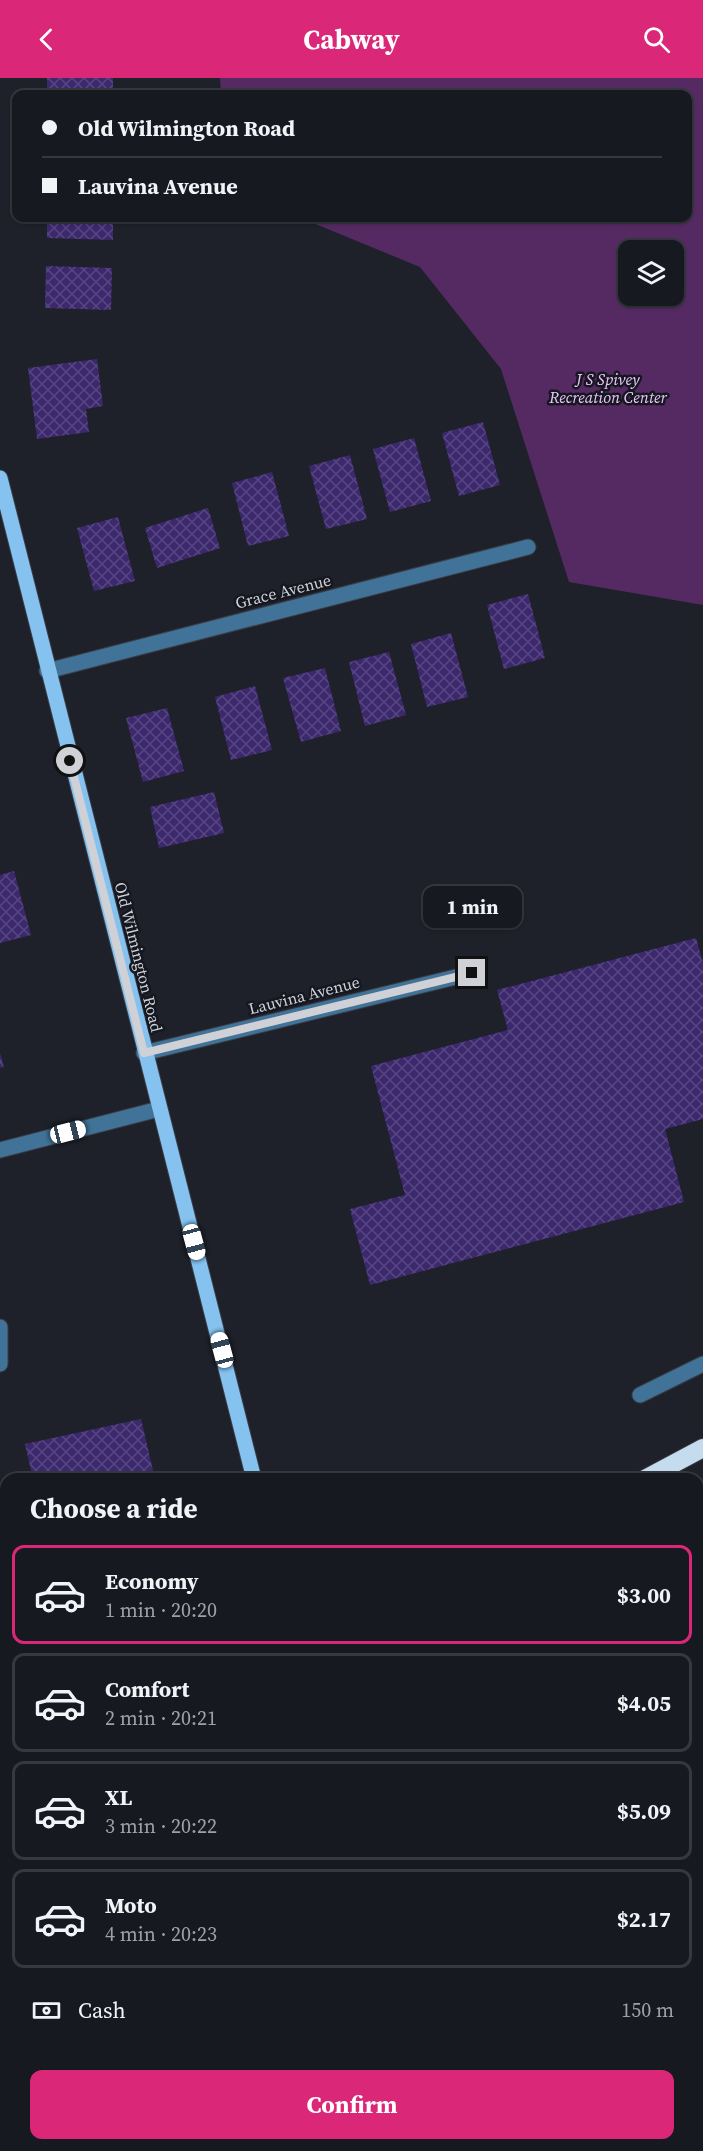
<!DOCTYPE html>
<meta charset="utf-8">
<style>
body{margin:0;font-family:"Source Serif 4",serif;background:#1f2229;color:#f1f3f6;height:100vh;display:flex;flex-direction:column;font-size:22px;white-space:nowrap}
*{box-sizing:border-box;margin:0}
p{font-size:20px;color:#9ea0a5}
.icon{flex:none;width:33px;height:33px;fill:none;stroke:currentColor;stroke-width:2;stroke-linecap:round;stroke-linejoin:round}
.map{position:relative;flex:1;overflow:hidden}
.drawer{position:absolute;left:0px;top:1395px;width:704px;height:678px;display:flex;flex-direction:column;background:#161920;border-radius:18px 18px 0 0;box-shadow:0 2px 4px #0004,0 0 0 2px #35383e}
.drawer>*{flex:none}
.guide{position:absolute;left:12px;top:12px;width:680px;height:132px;border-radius:12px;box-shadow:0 2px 4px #0004,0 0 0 2px #35383e;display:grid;align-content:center;height:132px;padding:0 30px;background:#161920}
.tools{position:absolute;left:618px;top:162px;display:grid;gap:12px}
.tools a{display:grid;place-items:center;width:66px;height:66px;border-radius:12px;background:#161920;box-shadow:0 2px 4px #0004,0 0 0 2px #35383e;font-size:30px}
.end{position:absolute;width:27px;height:27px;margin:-14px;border:8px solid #cfd1d7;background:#111;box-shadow:0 0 0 3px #111}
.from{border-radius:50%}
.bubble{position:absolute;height:42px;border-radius:12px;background:#161920;box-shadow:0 2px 4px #0004,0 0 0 2px #35383e;font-size:20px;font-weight:700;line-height:42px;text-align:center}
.car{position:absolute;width:18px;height:36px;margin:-18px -9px;border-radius:8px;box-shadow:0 0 4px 2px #0007;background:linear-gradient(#fff 24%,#345 0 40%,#fff 0 76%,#345 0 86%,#fff 0)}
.guide b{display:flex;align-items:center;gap:21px;height:57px;font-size:22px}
.guide b+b{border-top:2px solid #35383e}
.guide i{width:15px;height:15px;background:#f1f3f6}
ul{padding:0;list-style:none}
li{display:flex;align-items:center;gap:18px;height:99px;margin:0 12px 9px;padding:0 18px;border:3px solid #35383e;border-radius:12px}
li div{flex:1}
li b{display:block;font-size:22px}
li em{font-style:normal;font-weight:700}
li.selected{border-color:#db2777}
li>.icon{width:54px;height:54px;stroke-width:1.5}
h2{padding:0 30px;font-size:27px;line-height:72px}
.pay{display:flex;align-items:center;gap:15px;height:66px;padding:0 30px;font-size:22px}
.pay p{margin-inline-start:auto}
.action{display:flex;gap:12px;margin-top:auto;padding:12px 30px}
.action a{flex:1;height:69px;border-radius:12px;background:#db2777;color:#fff;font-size:24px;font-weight:700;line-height:69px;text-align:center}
header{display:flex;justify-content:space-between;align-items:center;height:78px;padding:0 30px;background:#db2777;color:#fff;font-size:27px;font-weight:700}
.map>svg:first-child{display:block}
.forest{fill:url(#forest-firs)}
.park{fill:#552a62;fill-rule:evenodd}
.building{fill:url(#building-cross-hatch)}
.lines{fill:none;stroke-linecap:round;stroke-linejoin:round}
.minor-casing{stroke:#3a3d46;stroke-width:17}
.major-casing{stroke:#3a3d46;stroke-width:17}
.highway-casing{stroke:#3a3d46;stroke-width:20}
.minor{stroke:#407397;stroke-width:15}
.major{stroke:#85c2ef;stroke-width:15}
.highway{stroke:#c5dcee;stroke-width:18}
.route{stroke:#cfd1d7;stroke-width:8}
.labels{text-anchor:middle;stroke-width:5;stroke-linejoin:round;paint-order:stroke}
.park-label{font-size:16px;font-style:italic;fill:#eec4fb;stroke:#151820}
.street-label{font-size:16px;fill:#cfd1d7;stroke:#151820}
</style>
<header><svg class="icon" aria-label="back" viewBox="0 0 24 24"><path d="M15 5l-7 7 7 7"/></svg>Cabway<svg class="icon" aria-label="search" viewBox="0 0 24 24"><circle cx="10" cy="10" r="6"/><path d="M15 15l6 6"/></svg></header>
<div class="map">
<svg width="703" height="2073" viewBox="0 0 703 2073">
<defs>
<pattern id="forest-firs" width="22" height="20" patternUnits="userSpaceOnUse" patternTransform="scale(1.5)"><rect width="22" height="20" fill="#724081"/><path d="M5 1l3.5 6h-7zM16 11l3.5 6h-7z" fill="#855b92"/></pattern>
<pattern id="building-cross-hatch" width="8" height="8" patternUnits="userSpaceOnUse" patternTransform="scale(1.5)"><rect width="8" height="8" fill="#3c286d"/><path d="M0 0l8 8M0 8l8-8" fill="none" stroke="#574681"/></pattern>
</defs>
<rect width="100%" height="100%" fill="#1e212a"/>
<path class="forest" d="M 5,1432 L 6,1619 L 0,1623 L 0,1435 Z"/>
<path class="park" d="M 220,0 L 703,0 L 703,527 L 569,504 L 501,291 L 420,189 L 301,140 L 687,140 L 687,16 L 221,16 ZM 674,172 L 674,218 L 628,218 L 628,172 Z"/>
<path class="building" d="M 47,0 L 113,0 L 113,16 L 47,16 Z
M 47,140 L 113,140 L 113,162 L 47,160 Z
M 46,188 L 112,190 L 111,232 L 45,230 Z
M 97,281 L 103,328 L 86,331 L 89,354 L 37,361 L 28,290 Z
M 483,344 L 500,407 L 459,418 L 442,355 Z
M 414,360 L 431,423 L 390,434 L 373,371 Z
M 350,377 L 367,441 L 326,451 L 309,388 Z
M 272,394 L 289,458 L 248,468 L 232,405 Z
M 208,430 L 220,470 L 157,490 L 145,450 Z
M 118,439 L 135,503 L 94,513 L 77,450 Z
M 528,516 L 545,580 L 504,591 L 487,527 Z
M 451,555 L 468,619 L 427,629 L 411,566 Z
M 389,574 L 406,637 L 365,648 L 349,584 Z
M 325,590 L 341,653 L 301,664 L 283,600 Z
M 255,608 L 272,672 L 231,682 L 215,619 Z
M 167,630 L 184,693 L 143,704 L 126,640 Z
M 214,714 L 224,755 L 159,770 L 150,729 Z
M 14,793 L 31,857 L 0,865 L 0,797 Z
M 696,860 L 703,885 L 703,1041 L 665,1051 L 684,1124 L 370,1207 L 350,1131 L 405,1117 L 371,988 L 508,952 L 497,912 Z
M 0,975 L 4,989 L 0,990 Z
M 141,1341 L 155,1401 L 33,1401 L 25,1366 Z"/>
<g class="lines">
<defs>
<path id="minor" d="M 47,593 L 528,469
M 144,975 L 472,895
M 0,1072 L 159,1031
M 0,1249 L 0,1286
M 640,1317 L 703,1286
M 698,1576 L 703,1569
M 240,2073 L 272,2067
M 509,2073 L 523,2067
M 687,2073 L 693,2067"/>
<path id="major" d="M 0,400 L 254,1401
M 362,2067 L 363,2073"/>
<path id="highway" d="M 645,1401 L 703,1370
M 698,1452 L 703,1449
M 0,1754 L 6,1750
M 0,1838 L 6,1835"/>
</defs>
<use href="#minor" class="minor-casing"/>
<use href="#major" class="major-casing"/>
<use href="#highway" class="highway-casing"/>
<use href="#minor" class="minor"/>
<use href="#major" class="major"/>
<use href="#highway" class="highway"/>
</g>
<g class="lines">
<path class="route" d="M 70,683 L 144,975 L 472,895"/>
</g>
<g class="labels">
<g class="park-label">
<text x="608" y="307">J S Spivey<tspan x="608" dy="18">Recreation Center</tspan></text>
</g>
<g class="street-label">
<text transform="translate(283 513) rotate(-14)" y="6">Grace Avenue</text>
<text transform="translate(139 879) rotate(76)" y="6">Old Wilmington Road</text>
<text transform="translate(304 917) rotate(-14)" y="6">Lauvina Avenue</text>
</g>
</g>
</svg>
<div class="tools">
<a><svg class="icon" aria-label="layers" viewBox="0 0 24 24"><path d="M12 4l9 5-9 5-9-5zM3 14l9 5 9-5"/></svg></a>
</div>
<i class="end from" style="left:70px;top:683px"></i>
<i class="end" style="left:472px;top:895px"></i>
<div class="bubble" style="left:423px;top:808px;width:99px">1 min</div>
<i class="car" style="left:68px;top:1054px;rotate:76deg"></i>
<i class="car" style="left:194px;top:1164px;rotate:165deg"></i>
<i class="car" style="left:222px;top:1272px;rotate:345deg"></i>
<div class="guide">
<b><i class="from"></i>Old Wilmington Road</b>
<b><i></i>Lauvina Avenue</b>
</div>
<section class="drawer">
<h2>Choose a ride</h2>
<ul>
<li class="selected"><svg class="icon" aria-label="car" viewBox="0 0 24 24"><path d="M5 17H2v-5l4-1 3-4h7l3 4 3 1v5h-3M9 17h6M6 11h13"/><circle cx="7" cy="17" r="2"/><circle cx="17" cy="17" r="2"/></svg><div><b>Economy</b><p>1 min · 20:20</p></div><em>$3.00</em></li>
<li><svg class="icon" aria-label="car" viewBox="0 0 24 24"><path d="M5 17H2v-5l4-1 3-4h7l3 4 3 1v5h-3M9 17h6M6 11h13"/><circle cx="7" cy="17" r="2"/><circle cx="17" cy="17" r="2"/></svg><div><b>Comfort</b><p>2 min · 20:21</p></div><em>$4.05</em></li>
<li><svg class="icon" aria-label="car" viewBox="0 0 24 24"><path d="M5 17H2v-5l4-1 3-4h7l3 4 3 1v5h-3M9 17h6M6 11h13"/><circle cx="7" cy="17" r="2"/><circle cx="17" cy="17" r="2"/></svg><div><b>XL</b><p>3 min · 20:22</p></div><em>$5.09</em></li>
<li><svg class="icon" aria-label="car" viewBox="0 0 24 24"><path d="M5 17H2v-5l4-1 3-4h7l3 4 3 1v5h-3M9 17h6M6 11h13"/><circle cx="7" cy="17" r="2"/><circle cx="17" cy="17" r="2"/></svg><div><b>Moto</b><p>4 min · 20:23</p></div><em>$2.17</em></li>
</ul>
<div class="pay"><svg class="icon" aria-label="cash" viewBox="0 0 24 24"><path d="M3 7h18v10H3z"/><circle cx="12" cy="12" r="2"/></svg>Cash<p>150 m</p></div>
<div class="action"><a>Confirm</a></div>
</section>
</div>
